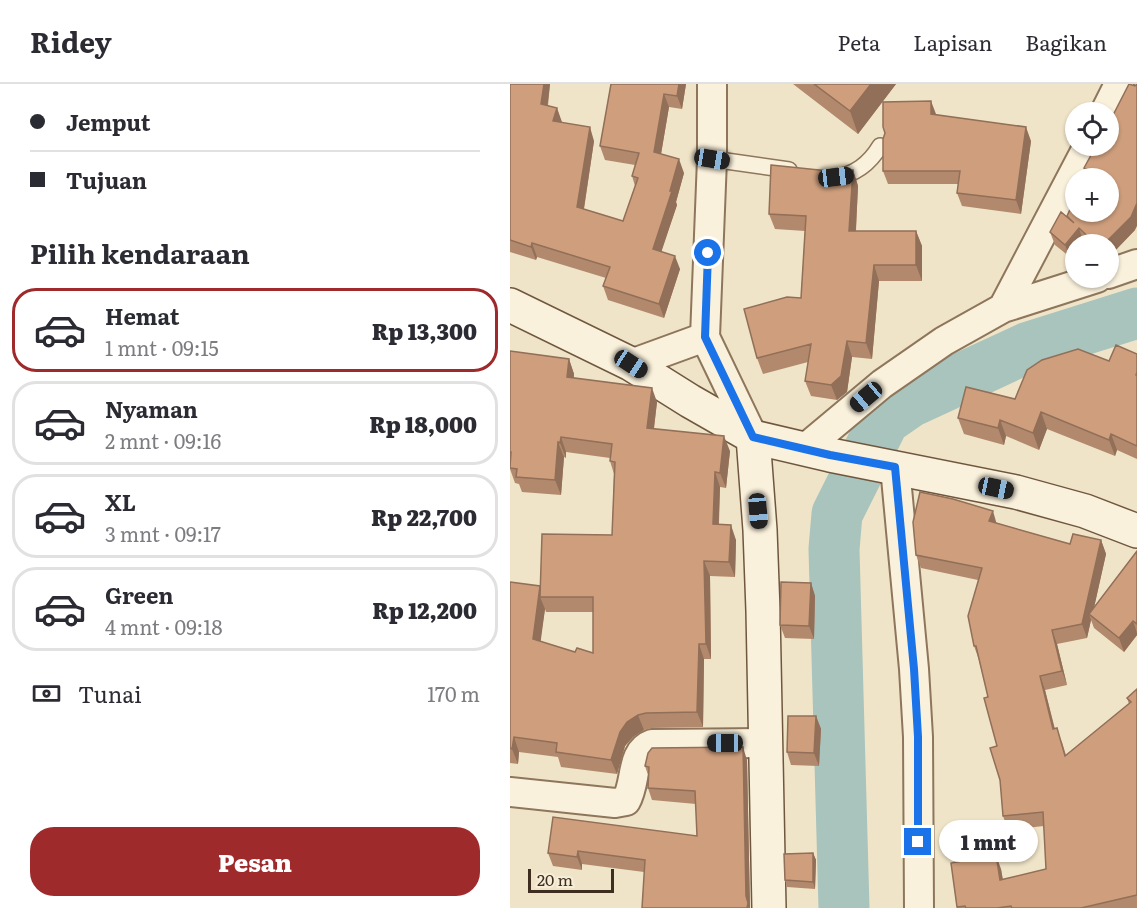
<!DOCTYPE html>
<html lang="id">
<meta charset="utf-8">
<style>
body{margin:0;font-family:Literata,serif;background:#f2f2f3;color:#2b2b33;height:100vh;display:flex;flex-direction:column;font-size:22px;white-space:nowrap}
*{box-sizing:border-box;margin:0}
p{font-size:20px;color:#7c7c81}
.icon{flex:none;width:33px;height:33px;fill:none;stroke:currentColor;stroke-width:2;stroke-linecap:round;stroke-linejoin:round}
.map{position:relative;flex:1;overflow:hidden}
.panel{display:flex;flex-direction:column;background:#fff;width:510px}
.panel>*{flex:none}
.hud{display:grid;align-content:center;height:132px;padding:0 30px;background:#fff}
.fabs{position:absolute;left:555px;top:18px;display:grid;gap:12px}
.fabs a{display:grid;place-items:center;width:54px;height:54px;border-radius:50%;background:#fff;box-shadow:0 2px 4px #0004;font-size:30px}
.scale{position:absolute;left:18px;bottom:15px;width:86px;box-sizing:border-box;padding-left:6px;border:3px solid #3d2e20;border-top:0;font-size:16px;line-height:21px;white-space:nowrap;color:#3d2e20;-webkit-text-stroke:4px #f7eed8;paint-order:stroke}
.end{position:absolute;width:27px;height:27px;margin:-14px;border:8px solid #1a73e8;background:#fff;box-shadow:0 0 0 3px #fff}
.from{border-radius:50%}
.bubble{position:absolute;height:42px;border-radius:21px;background:#fff;box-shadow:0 2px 4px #0004;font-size:20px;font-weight:800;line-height:42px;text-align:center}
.car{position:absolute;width:18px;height:36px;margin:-18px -9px;border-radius:8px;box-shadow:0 0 4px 2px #0007;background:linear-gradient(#222 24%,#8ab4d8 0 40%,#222 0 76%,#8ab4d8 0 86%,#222 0)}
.hud b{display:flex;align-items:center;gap:21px;height:57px;font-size:22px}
.hud b+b{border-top:2px solid #e1e1e2}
.hud i{width:15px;height:15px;background:#2b2b33}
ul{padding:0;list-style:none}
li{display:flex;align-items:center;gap:18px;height:84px;margin:0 12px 9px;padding:0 18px;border:3px solid #e1e1e2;border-radius:24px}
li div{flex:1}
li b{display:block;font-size:22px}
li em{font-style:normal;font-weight:800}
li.on{border-color:#9e2a2b}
li>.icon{width:54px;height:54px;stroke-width:1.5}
h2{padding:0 30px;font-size:27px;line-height:72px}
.pay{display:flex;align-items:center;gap:15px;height:66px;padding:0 30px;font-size:22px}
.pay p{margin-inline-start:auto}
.primary-button{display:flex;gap:12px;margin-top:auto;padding:12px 30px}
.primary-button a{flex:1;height:69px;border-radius:24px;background:#9e2a2b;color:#fff;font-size:24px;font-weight:800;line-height:69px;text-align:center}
header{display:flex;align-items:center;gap:36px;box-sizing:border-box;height:84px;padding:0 30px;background:#fff;border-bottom:2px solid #e1e1e2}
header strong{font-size:28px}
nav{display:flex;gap:33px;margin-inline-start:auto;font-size:21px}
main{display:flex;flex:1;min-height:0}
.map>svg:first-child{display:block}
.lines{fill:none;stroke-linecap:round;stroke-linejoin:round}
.river{stroke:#a9c4bc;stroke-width:51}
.lane-casing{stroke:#8d765c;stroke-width:18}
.street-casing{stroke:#8d765c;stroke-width:32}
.secondary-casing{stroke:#6f573f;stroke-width:36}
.lane{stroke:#faf1dc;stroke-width:15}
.street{stroke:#faf1dc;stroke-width:28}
.secondary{stroke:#faf1dc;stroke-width:33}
.wall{fill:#b2896c;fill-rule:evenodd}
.shaded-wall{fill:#916f58}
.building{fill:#cf9f7d;stroke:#916f58;stroke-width:1.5}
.route{stroke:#1a73e8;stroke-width:8}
</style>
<header>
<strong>Ridey</strong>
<nav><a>Peta</a><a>Lapisan</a><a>Bagikan</a></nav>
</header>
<main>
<section class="panel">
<div class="hud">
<b><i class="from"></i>Jemput</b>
<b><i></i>Tujuan</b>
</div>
<h2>Pilih kendaraan</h2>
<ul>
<li class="on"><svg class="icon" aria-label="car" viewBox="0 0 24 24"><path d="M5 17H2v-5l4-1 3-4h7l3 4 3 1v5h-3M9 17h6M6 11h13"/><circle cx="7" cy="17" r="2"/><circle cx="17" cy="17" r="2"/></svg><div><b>Hemat</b><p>1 mnt · 09:15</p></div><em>Rp 13,300</em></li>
<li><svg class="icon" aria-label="car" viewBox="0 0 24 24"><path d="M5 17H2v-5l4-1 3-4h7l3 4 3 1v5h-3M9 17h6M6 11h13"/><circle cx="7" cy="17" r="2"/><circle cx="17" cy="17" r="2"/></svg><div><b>Nyaman</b><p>2 mnt · 09:16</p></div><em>Rp 18,000</em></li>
<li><svg class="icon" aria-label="car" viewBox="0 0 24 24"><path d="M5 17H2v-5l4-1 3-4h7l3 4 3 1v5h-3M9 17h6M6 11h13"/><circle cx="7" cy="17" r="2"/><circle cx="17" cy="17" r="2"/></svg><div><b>XL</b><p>3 mnt · 09:17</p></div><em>Rp 22,700</em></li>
<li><svg class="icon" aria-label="car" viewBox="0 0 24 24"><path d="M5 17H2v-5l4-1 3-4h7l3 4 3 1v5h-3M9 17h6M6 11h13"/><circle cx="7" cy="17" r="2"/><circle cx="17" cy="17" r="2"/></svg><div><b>Green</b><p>4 mnt · 09:18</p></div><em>Rp 12,200</em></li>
</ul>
<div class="pay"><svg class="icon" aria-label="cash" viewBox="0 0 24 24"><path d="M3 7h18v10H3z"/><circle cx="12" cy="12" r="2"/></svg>Tunai<p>170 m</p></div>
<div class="primary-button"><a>Pesan</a></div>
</section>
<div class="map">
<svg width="627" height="824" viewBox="0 0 627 824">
<rect width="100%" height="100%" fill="#f0e4c8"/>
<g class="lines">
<path class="river" d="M 334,824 L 324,465 L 327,430 L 374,336 L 400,318 L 519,263 L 627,229"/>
<defs>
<path id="lane" d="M 202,75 L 279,86
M 324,93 C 344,92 360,79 370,62"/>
<path id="street" d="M 202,0 L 202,75 L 195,253 L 243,353
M 595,28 L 609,0
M 598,190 L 627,180
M 493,224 L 578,62
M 121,280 L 195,253
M 293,366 L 372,300 L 434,257 L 493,224 L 587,194
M 385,383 L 404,585 L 408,653 L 409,824
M 0,708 L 105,719 L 116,717 C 127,698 120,668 142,660 L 255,659"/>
<path id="secondary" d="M 0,221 L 121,280 L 180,317 L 243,353 L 320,371 L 506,408 L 575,427 L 627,447
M 243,353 L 250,446 L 253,527 L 259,824"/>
</defs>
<use href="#lane" class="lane-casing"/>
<use href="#street" class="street-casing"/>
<use href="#secondary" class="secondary-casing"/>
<use href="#lane" class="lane"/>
<use href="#street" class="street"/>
<use href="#secondary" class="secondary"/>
</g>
<path class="wall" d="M 0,0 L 40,0 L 38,22 L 47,24 L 51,38 L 84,57 L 74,125 L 113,137 L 125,102 L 122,92 L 125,81 L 95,76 L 90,62 L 101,0 L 176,0 L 172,25 L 159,23 L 151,70 L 174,89 L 166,118 L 167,121 L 151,167 L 170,185 L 154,234 L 98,216 L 93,202 L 96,194 L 27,173 L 26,176 L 0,168 Z
M 283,0 L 386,0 L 348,50 Z
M 426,31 L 521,57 L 511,130 L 452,122 L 447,109 L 448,100 L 378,100 L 373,87 Z
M 586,62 L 625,146 L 600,172 L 598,172 L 598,160 L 577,160 L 573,157 L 570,160 L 566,160 L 566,166 L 560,173 L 545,161 L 540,148 L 557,134 L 576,89 L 574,84 Z
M 343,86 L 348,102 L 346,147 L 406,147 L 412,162 L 412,197 L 369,197 L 362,275 L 342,273 L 337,308 L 327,316 L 301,312 L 295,297 L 298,278 L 253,290 L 247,274 L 291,214 L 295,147 L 265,145 L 259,130 L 319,87 Z
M 0,267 L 59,275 L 64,290 L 64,294 L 147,318 L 144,345 L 220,367 L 216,404 L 210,403 L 209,441 L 226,456 L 225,493 L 200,492 L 201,575 L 194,575 L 193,643 L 142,644 L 134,646 L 123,653 L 115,662 L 107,690 L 51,683 L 48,673 L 9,668 L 8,680 L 0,679 L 0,498 L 30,502 L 102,451 L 104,390 L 100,377 L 100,374 L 56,368 L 56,374 L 54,373 L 51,411 L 12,408 L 9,400 L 5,399 L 0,385 ZM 35,525 L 36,528 L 83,528 L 83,569 L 65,568 L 30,557 Z
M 627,270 L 627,375 L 607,366 L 605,372 L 537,345 L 529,366 L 496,352 L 494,361 L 454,350 L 448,334 L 505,315 L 599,277 Z
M 487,439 L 560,460 L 591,456 L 596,470 L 584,523 L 627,467 L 627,551 L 614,568 L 584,544 L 581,536 L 577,554 L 547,560 L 557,601 L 535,606 L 545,645 L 552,658 L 556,671 L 619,620 L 617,614 L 627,605 L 627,824 L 447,824 L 441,779 L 491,785 L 493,796 L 536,785 L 534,742 L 498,746 L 493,732 L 487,662 L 478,613 L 469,576 L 464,562 L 468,496 L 411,484 L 406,471 Z
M 301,499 L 305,512 L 304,555 L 275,554 L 270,541 Z
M 306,632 L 311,645 L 309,682 L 281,681 L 277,668 Z
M 237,676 L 240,824 L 134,788 L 72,780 L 72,786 L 43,782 L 38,769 L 187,752 L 186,720 L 142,716 L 138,704 L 138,691 L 135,682 Z
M 303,769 L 306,776 L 305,805 L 277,803 L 275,796 Z"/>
<path class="shaded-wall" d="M 34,0 L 40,0 L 36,33 L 31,20 Z
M 169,0 L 176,0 L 172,25 L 167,12 Z
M 361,0 L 386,0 L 348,50 L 340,27 Z
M 154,10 L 159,23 L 149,82 L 144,68 Z
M 421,17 L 426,30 L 426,43 L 421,30 Z
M 47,24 L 52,38 L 48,51 L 43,37 Z
M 80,43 L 84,57 L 72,137 L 67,123 Z
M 516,43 L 521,57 L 511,130 L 506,116 Z
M 169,75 L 174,89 L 166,118 L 167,121 L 148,178 L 143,165 Z
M 343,86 L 348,102 L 345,162 L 339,147 Z
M 627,119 L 627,142 L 625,146 L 600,172 L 598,169 L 598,160 L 595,160 L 595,159 Z
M 569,144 L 573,157 L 570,160 L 566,160 L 566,166 L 560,173 L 555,161 Z
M 406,147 L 412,162 L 412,197 L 406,181 Z
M 22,159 L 27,173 L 26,176 L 21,163 Z
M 165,172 L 170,185 L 154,234 L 149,220 Z
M 364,181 L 369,197 L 362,275 L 356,259 Z
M 337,257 L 342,273 L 337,308 L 327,316 L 321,301 Z
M 59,275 L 64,290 L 62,308 L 57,293 Z
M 142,304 L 147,318 L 142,359 L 137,344 Z
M 531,328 L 537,345 L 529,366 L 523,349 Z
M 490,336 L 496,352 L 494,361 L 488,344 Z
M 601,350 L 607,366 L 605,372 L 599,356 Z
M 214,352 L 220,367 L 216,404 L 210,389 Z
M 51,353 L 56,368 L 56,374 L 50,359 Z
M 48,358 L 54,373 L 51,411 L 45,396 Z
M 205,388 L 210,403 L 208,455 L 203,440 Z
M 483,427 L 487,441 L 479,437 Z
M 221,441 L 226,456 L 225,493 L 219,478 Z
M 591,456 L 596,470 L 582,533 L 579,530 L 581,536 L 577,554 L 572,540 Z
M 194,477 L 200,492 L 201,575 L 196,560 Z
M 301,499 L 305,512 L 304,555 L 299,542 Z
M 30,502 L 30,513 L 35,525 L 29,570 L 23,555 Z
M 623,537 L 627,549 L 627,551 L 614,568 L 609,554 Z
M 542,546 L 547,560 L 557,601 L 552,587 Z
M 189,560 L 194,575 L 193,643 L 187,628 Z
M 530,592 L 535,606 L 548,659 L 543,645 Z
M 128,631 L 134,646 L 123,653 L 115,662 L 107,690 L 101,676 L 110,648 L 117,638 Z
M 306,632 L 311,645 L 309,682 L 304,669 Z
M 4,653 L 9,668 L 8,680 L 2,665 Z
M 233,663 L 237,676 L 240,824 L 237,824 L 236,812 Z
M 68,767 L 72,780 L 72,786 L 67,773 Z
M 303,769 L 306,776 L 305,805 L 303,798 Z
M 486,771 L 491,785 L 495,810 L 490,796 Z"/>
<path class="building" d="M 0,0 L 34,0 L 31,20 L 47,24 L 43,37 L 80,43 L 67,123 L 113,137 L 128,94 L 122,92 L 129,69 L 90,62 L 101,0 L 169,0 L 167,12 L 154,10 L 144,68 L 169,75 L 160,107 L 162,107 L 143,165 L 165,172 L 149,220 L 93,202 L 100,183 L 22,159 L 21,163 L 0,156 Z
M 304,0 L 361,0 L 340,27 Z
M 619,0 L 625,2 L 627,0 L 627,119 L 621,133 L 595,159 L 592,160 L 586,160 L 569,144 L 555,161 L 540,148 L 551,128 L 564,139 L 557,132 L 566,112 L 566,128 L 598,128 L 598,94 L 573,94 L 577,85 L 574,84 L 586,62 L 598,62 L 598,41 Z
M 421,17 L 421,30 L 516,43 L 506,116 L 447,109 L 450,87 L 373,87 L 373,55 L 375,49 L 373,43 L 373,18 Z
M 261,81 L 319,87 L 343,86 L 339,147 L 406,147 L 406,181 L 364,181 L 356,259 L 337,257 L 331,292 L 321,301 L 295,297 L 301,260 L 247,274 L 234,225 L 277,213 L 291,214 L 296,132 L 259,130 Z
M 606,261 L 627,270 L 627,288 L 626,291 L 627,292 L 627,362 L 601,350 L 599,356 L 531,328 L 523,349 L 490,336 L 488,344 L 448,334 L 456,303 L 505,315 L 517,286 L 532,276 L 568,265 L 599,277 Z
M 0,267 L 59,275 L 57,293 L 142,304 L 137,344 L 214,352 L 210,389 L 205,388 L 203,440 L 221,441 L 219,478 L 194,477 L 196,560 L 189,560 L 187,628 L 136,629 L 128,631 L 117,638 L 110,648 L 101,676 L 46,668 L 47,659 L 4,653 L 2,665 L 0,664 L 0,498 L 30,502 L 23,555 L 65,568 L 67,564 L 83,569 L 83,513 L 30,513 L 32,450 L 102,451 L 105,378 L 100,377 L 102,360 L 51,353 L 50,359 L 48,358 L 45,396 L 6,393 L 7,385 L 0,384 L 1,368 L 0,368 Z
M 410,408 L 443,415 L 483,427 L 479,437 L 560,460 L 563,450 L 591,456 L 572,540 L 542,546 L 552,587 L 530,592 L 543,645 L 547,644 L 555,672 L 621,618 L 617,614 L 627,605 L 627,811 L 571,824 L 502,824 L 501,822 L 487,824 L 456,824 L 455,822 L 447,823 L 441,779 L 486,771 L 490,796 L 536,785 L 533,728 L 493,732 L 490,696 L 480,664 L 487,662 L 474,614 L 478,613 L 466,562 L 464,562 L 458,532 L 472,484 L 406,471 L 403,438 Z
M 627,467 L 627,540 L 623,537 L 609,554 L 579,530 Z
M 271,498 L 301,499 L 299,542 L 270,541 Z
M 278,632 L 306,632 L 304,669 L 277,668 Z
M 233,663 L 236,812 L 238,819 L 237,824 L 132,824 L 135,776 L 68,767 L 67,773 L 38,769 L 43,733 L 187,752 L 185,707 L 138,704 L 139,683 L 135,682 L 138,669 L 142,664 Z
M 303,769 L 303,798 L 275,796 L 274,770 Z"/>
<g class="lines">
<path class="route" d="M 198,169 L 195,253 L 243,353 L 320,371 L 385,383 L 404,585 L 408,653 L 408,758"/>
</g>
</svg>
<div class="fabs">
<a><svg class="icon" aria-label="locate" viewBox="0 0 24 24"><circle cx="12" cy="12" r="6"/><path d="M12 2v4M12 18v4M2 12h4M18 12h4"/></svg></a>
<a>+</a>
<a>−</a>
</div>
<div class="scale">20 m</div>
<i class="end from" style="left:198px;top:169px"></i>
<i class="end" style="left:408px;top:758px"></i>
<div class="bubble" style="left:429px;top:736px;width:99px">1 mnt</div>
<i class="car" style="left:202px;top:75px;rotate:99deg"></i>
<i class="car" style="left:326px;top:93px;rotate:83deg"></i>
<i class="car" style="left:121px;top:280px;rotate:123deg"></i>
<i class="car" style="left:356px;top:313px;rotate:230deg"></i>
<i class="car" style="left:486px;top:404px;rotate:102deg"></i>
<i class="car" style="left:248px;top:427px;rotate:175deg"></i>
<i class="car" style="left:215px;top:659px;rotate:270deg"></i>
</div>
</main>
